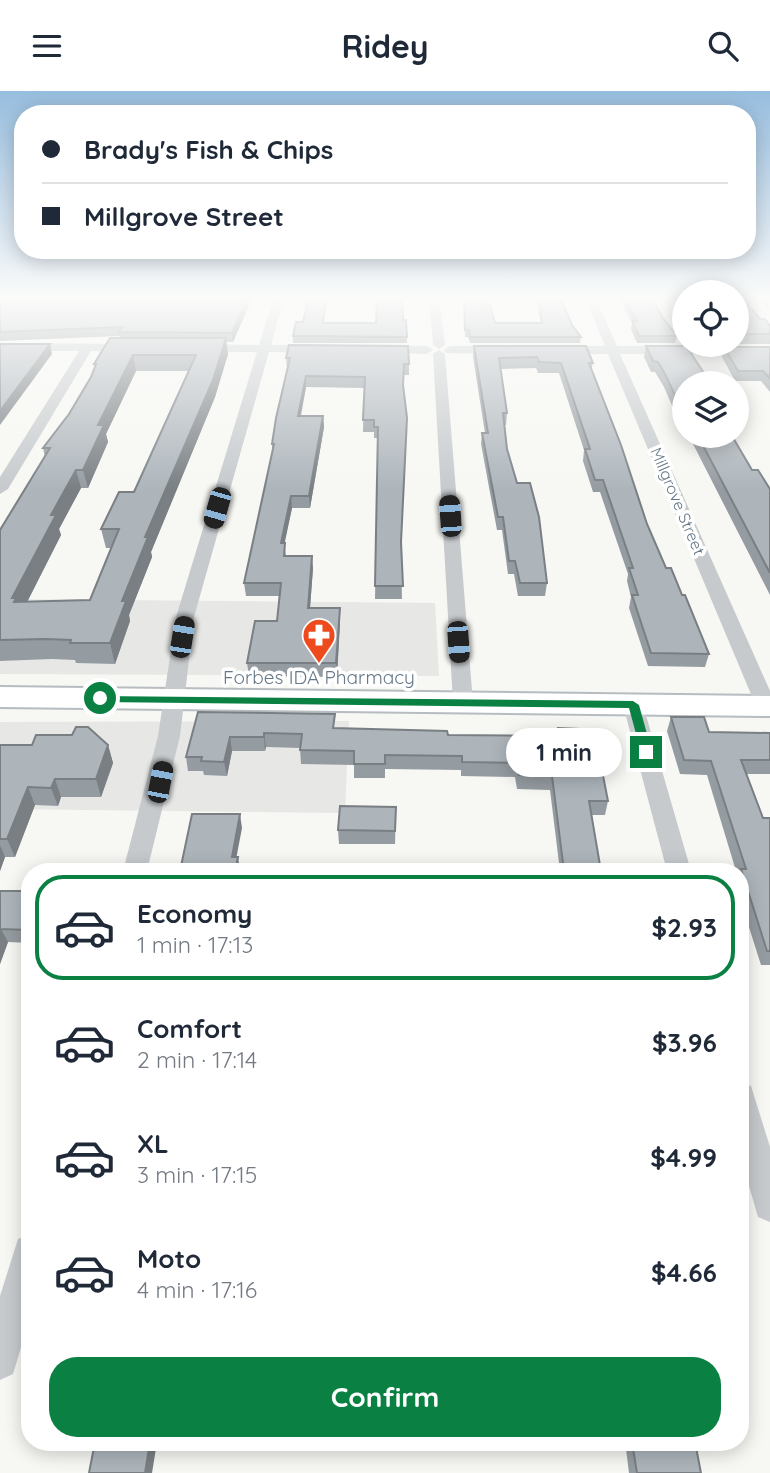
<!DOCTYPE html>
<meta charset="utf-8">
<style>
body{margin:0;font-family:Quicksand,sans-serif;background:#f6f6f7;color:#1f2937;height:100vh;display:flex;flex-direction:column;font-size:26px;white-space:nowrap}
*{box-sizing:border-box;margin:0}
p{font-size:23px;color:#747a83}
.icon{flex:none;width:38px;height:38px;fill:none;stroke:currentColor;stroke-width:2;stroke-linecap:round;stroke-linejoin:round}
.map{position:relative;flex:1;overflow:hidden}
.panel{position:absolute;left:21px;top:772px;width:728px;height:588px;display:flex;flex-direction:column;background:#fff;border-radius:28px;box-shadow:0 4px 18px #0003}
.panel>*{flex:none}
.hud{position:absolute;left:14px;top:14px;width:742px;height:154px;border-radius:28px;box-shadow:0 4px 18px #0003;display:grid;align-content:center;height:154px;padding:0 28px;background:#fff}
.controls{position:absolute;left:672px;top:189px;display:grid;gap:14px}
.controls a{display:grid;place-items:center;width:77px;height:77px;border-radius:50%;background:#fff;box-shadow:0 4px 18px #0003;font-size:35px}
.end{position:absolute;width:32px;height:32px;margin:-16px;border:9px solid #0b8043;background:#fff;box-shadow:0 0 0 4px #fff}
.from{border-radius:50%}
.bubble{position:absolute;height:49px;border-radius:24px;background:#fff;box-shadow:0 4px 18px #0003;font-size:23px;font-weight:700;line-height:49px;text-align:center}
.car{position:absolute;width:21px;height:42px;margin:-21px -10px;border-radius:9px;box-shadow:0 0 5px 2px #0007;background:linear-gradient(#222 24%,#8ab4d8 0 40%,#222 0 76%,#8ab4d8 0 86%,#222 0)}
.hud b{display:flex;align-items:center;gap:24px;height:66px;font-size:26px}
.hud b+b{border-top:2px solid #e0e1e3}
.hud i{width:18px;height:18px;background:#1f2937}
ul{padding:12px 0 0;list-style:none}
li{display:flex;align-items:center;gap:21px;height:105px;margin:0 14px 10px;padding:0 14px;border:4px solid transparent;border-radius:28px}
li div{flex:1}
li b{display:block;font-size:26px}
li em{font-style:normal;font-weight:700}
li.active{border-color:#0b8043}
li>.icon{width:63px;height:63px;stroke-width:1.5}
.primary-button{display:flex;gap:14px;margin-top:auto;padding:14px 28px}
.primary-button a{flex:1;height:80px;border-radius:28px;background:#0b8043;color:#fff;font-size:28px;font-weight:700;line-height:80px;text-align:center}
header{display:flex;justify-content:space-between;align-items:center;height:91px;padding:0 28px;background:#fff;font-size:32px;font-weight:700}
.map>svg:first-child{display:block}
.built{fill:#e7e8e6}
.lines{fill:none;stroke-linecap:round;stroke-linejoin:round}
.secondary-casing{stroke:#b6bcc0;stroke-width:4}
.minor{fill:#c6cacd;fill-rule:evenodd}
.secondary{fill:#fff;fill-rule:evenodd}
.wall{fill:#959ca1;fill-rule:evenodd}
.shaded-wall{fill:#797f83}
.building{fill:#adb5bb;stroke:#797f83;stroke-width:2;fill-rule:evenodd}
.route{fill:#0b8043}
.labels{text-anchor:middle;stroke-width:7;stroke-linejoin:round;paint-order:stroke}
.far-street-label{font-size:16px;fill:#647786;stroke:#fff}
.poi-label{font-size:19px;fill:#647786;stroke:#fff}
</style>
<header><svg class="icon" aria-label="menu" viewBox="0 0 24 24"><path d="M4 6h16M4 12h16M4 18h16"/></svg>Ridey<svg class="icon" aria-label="search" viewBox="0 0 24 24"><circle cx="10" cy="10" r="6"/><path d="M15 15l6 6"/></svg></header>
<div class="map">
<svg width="770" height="1382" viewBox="0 0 770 1382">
<rect width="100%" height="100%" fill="#f7f7f3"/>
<path class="built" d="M 0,508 L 435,512 L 439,585 L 0,583 Z
M 349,630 L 345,722 L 0,718 L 0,631 Z"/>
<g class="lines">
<defs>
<path id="secondary" d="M 0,596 L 770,605 L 770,625 L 0,616 Z"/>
</defs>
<use href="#secondary" class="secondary-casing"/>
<path class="minor" d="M 274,206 L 284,206 L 271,254 L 319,254 L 325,258 L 319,262 L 269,261 L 194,526 L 180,645 L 147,780 L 123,780 L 158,645 L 176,526 L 257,261 L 196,261 L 190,257 L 196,253 L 259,254 Z
M 429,206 L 439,206 L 445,254 L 439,258 L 433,254 Z
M 585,206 L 595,206 L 617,255 L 770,255 L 770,263 L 620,263 L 770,600 L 770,621 L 759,620 L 756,615 L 608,263 L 556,263 L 550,259 L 556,255 L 605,255 Z
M 756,206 L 767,206 L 770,220 Z
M 0,252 L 133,253 L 139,257 L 133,261 L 91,260 L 8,398 L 0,403 L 0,386 L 79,260 L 0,260 Z
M 378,254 L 427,255 L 433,259 L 427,263 L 374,261 L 374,255 Z
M 450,255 L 504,255 L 510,259 L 504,263 L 446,262 L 444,259 Z
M 439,259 L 445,263 L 473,612 L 463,619 L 453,612 L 433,263 Z
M 633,607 L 643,614 L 691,780 L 667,780 L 623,614 Z
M 740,991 L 751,995 L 770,1056 L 770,1131 L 758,1126 L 740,1064 Z
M 30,1143 L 30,1227 L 13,1283 L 0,1289 L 0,1205 L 18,1148 Z"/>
<use href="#secondary" class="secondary"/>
</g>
<path class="wall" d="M 0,206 L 250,212 L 233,251 L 226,251 L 228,263 L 215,306 L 151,461 L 152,466 L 129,524 L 130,530 L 115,573 L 76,572 L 75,569 L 52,568 L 0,570 L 0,439 L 45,366 L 43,357 L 69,323 L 91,286 L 95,277 L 94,273 L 120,247 L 120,245 L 0,250 ZM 136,280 L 188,280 L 134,401 L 101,438 L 106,457 L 111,457 L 90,509 L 27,511 L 61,444 L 59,438 L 81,397 L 88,397 L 108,351 L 106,343 Z
M 463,206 L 483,206 L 484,214 L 495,232 L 541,232 L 536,206 L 560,206 L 572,234 L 581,246 L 580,252 L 470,252 L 468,246 L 465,246 Z
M 618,206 L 651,206 L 663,227 L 677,245 L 675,252 L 637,252 L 631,238 L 632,231 Z
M 737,206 L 760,228 L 770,235 L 770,253 L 737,253 Z
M 403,229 L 407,246 L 407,252 L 293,252 L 293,245 L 324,232 L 376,232 Z
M 474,255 L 593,272 L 591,279 L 647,433 L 666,477 L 682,504 L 709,563 L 705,576 L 648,575 L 629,517 L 631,506 L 627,490 L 628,483 L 600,401 L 593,401 L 583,370 L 584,359 L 559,282 L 538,282 L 536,277 L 500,278 L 507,322 L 506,334 L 504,334 L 507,358 L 547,492 L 545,505 L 518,505 L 514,483 L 508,483 L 502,439 L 497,439 L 481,353 L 482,342 L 485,342 L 473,266 Z
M 646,255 L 684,292 L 684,336 L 681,335 L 664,296 L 655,281 L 651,281 L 644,266 Z
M 724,256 L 770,256 L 770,301 L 761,290 L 735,290 L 722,266 Z
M 286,267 L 409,273 L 409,284 L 404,284 L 401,456 L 402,508 L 375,508 L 378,347 L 374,347 L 374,341 L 363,341 L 364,297 L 306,296 L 301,325 L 323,325 L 324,336 L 310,417 L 292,417 L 284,452 L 286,465 L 313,477 L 310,517 L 340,530 L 337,586 L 249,585 L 247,572 L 277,530 L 279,505 L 246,505 L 244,492 L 272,361 L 272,353 L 287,278 Z
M 689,345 L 732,345 L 752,379 L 770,398 L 770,504 Z
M 198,621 L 335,637 L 448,644 L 556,645 L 558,637 L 581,644 L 608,710 L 605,724 L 592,724 L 601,780 L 560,780 L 550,699 L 517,698 L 515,686 L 461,685 L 461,679 L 385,678 L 385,687 L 354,687 L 354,674 L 301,673 L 300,657 L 266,656 L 265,660 L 232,660 L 227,685 L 204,684 L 203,680 L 188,680 L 186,666 Z
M 671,626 L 709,641 L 770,642 L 770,683 L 747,683 L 763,727 L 770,727 L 770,874 L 761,874 L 740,808 L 740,780 L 736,780 L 707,684 L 680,683 L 667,640 Z
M 0,654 L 108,654 L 113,672 L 101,706 L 61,706 L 58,715 L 35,714 L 15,766 L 5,766 L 0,780 Z
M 396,716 L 395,753 L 339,753 L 338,739 Z
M 0,800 L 30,800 L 30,852 L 8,851 L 0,873 Z
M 597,1351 L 695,1351 L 701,1382 L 629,1382 L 626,1358 L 598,1357 Z"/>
<path class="shaded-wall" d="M 248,206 L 251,206 L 250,212 L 233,251 L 232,242 Z
M 226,247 L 228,263 L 215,306 L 151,461 L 152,466 L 129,524 L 130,530 L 115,573 L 110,552 L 122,510 L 145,446 Z
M 50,253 L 52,263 L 0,334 L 0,320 Z
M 133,264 L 136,280 L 106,343 L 108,351 L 88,397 L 83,379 L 98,334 Z
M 306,285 L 306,296 L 298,336 L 298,325 Z
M 323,325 L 324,336 L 310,417 L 309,405 Z
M 76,379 L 81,397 L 59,438 L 61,444 L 21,523 L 12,507 L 51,424 Z
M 291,405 L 292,417 L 282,465 L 281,452 Z
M 312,465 L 313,477 L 309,530 L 308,517 Z
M 340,517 L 340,530 L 337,586 L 336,572 Z
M 264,642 L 266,656 L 265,660 L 264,646 Z
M 230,646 L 232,660 L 227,685 L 224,671 Z
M 108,654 L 113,672 L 101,706 L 96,688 Z
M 55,688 L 61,706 L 58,715 L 51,697 Z
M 28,696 L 35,714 L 15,766 L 7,748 Z
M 240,723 L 242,737 L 234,779 L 232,766 Z
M 0,754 L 5,766 L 0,780 Z
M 238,766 L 240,780 L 235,780 Z
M 1,838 L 8,851 L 0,873 L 0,842 Z
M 150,1351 L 157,1351 L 152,1382 L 145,1382 Z"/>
<path class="building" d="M 0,206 L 248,206 L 232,242 L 119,241 L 122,236 L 0,241 Z
M 309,206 L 326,206 L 323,232 L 376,232 L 377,206 L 402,206 L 403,229 L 406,229 L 407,246 L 293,245 L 296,231 L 303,231 Z
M 464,206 L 483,206 L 484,214 L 490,214 L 495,232 L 542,232 L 538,206 L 560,206 L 572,234 L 581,246 L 470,246 L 469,239 L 465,239 Z
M 623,206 L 651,206 L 663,227 L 677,245 L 639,245 L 632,230 L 637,230 Z
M 737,206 L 742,206 L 760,228 L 765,228 L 770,235 L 770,243 L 737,243 Z
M 110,247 L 226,247 L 213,289 L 145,446 L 148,446 L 122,510 L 126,510 L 110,552 L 70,552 L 71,549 L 46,548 L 0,549 L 0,439 L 50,357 L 43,357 L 69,323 L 91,286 L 96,273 L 94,273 ZM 133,264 L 196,264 L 134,401 L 119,401 L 101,438 L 119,438 L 90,509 L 14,511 L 16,507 L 12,507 L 56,424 L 51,424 L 76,379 L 83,379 L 104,334 L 98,334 Z
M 0,253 L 50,253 L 0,320 Z
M 289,254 L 408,255 L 409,273 L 404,273 L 403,294 L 407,327 L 401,451 L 403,495 L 375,495 L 378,336 L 374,336 L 374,329 L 363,329 L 365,286 L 306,285 L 298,325 L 323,325 L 309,405 L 291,405 L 281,452 L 285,452 L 284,465 L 312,465 L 308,517 L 340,517 L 336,572 L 247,572 L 255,530 L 277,530 L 281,492 L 244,492 L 274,353 L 272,353 L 276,327 L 290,267 L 286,267 Z
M 474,255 L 586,255 L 593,272 L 589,272 L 621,354 L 647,433 L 666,477 L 671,477 L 682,504 L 685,504 L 709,563 L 651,562 L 632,504 L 638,504 L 629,477 L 633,477 L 603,389 L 595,389 L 585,358 L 590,358 L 561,272 L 539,271 L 537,266 L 499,267 L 507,322 L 503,322 L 507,358 L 517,392 L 530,392 L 539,426 L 547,492 L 520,492 L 515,470 L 509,470 L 503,426 L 498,426 L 482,342 L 488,342 Z
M 646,255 L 686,255 L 704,282 L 709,292 L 684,292 L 684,324 L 666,285 L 658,271 L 653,270 Z
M 724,256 L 770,256 L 770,287 L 763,280 L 738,280 Z
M 698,345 L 732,345 L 752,379 L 758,379 L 770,398 L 770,482 Z
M 198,621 L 335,623 L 333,637 L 447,640 L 448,644 L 559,645 L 558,637 L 580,638 L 581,644 L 595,644 L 608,710 L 589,710 L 601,780 L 564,780 L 552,685 L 519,684 L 517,672 L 462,671 L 462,665 L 385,664 L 385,673 L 354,673 L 354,660 L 300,659 L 302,643 L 264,642 L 264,646 L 230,646 L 224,671 L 201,670 L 202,666 L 186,666 Z
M 671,626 L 704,626 L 709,641 L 770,642 L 770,669 L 741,669 L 763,727 L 770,727 L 770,860 L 767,860 L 741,778 L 746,778 L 711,670 L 684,669 Z
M 76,636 L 88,636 L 108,654 L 96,688 L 55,688 L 51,697 L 28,696 L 7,748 L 0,748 L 0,654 L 32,654 L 36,644 L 72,644 Z
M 340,715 L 396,716 L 395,740 L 338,739 Z
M 192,723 L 240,723 L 232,766 L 238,766 L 235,780 L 180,780 Z
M 0,800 L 30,800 L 30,839 L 1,838 L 0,842 Z
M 95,1351 L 150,1351 L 145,1382 L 89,1382 Z
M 630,1351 L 695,1351 L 701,1382 L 637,1382 L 632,1351 Z"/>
<linearGradient id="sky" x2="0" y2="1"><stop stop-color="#97bdde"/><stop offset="0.52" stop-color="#fbfbfa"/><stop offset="1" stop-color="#fbfbfa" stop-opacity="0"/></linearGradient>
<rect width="770" height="399" fill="url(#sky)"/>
<path class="route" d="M 96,605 L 633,610 L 639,614 L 652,661 L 646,665 L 641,661 L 629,617 L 100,611 L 95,607 Z"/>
<defs>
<symbol id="pharmacy-pin" viewBox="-11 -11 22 30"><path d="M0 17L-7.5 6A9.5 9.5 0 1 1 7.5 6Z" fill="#ed4a1d" stroke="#fff"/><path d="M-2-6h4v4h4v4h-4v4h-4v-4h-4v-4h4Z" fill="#fff"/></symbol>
</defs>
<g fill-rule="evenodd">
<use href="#pharmacy-pin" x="300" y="525" width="38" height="52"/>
</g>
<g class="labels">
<g class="far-street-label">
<text transform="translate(678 410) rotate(67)" y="6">Millgrove Street</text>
</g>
<g class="poi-label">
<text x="319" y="593">Forbes IDA Pharmacy</text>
</g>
</g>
</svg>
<div class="controls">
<a><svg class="icon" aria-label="locate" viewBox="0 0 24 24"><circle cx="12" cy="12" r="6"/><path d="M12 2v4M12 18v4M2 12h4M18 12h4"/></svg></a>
<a><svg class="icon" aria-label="layers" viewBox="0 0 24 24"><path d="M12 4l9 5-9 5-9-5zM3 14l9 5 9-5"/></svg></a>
</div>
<i class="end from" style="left:100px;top:607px"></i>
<i class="end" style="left:646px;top:661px"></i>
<div class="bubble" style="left:506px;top:637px;width:116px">1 min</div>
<i class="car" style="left:217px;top:417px;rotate:196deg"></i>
<i class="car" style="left:450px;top:425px;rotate:356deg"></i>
<i class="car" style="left:182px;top:546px;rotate:9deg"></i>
<i class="car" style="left:458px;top:551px;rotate:176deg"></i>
<i class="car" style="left:160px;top:691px;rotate:11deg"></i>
<div class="hud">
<b><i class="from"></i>Brady's Fish &amp; Chips</b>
<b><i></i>Millgrove Street</b>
</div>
<section class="panel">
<ul>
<li class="active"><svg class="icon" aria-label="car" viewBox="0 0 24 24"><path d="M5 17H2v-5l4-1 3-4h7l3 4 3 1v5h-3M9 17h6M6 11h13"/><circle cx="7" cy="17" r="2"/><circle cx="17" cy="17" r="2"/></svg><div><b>Economy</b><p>1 min · 17:13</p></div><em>$2.93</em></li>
<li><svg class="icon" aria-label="car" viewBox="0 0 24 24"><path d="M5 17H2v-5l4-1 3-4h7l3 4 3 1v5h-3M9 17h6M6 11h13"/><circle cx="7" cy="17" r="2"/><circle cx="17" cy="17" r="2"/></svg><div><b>Comfort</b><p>2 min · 17:14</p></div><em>$3.96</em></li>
<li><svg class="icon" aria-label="car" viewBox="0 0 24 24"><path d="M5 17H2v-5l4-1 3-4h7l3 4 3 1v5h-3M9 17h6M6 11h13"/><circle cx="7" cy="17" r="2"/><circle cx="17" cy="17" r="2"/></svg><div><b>XL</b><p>3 min · 17:15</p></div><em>$4.99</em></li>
<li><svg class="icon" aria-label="car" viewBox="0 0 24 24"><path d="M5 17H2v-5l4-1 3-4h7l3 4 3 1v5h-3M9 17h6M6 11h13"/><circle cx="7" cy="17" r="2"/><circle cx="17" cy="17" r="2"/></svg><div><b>Moto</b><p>4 min · 17:16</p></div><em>$4.66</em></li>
</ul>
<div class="primary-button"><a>Confirm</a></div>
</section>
</div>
